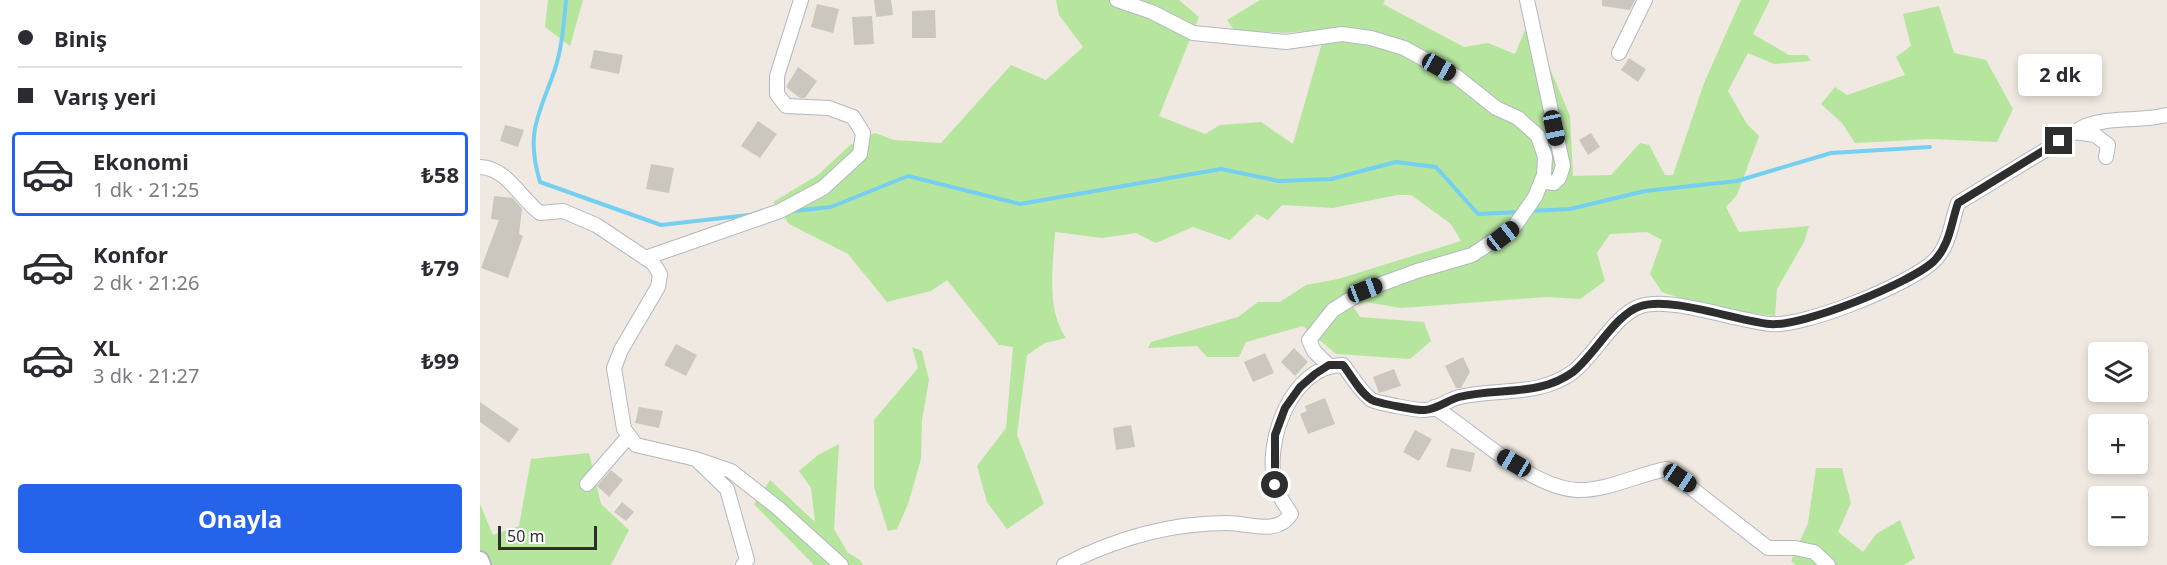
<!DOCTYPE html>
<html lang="tr">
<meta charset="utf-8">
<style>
body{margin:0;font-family:"Noto Sans",sans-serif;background:#f7f7f7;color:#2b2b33;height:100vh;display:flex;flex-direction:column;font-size:22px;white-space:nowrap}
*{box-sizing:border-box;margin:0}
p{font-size:20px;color:#7c7c81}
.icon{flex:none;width:33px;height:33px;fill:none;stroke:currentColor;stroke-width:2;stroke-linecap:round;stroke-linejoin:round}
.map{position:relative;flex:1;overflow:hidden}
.details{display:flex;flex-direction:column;background:#fff;width:480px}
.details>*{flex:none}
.guide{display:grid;align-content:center;height:132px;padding:0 18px;background:#fff}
.fabs{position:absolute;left:1608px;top:342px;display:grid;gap:12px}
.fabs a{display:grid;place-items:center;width:60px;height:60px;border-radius:6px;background:#fff;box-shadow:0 3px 9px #0003;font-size:30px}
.scale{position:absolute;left:18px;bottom:15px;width:99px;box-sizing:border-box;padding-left:6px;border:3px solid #2e2e2e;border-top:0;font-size:16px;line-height:21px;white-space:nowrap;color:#2e2e2e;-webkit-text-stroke:4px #fff;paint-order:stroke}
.end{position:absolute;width:27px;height:27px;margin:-14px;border:8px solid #2e2e2e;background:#fff;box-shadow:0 0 0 3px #fff}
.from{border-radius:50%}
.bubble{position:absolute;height:42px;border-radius:6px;background:#fff;box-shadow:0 3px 9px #0003;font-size:20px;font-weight:700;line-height:42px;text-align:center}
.car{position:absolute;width:18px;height:36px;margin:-18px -9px;border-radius:8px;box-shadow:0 0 4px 2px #0007;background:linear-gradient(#222 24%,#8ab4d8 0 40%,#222 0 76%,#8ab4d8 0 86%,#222 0)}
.guide b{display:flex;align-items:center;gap:21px;height:57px;font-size:22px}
.guide b+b{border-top:2px solid #e1e1e2}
.guide i{width:15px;height:15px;background:#2b2b33}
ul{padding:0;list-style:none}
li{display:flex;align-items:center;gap:18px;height:84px;margin:0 12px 9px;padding:0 6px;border:3px solid transparent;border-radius:6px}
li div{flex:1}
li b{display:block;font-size:22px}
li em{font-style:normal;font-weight:700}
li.on{border-color:#2563eb}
li>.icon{width:54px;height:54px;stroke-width:1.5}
.action{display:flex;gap:12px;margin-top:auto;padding:12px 18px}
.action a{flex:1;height:69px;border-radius:6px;background:#2563eb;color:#fff;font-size:24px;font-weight:700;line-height:69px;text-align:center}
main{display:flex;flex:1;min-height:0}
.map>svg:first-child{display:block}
.green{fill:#b6e59e}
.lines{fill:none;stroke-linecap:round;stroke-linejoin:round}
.stream{stroke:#75cff0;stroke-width:4}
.building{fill:#cbc7bf}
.minor-casing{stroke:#b4b7c1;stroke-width:16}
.tertiary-casing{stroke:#b4b7c1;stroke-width:20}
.minor{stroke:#fff;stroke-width:14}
.tertiary{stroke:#fff;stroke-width:16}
.route{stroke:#2e2e2e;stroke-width:8}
</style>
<main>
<section class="details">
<div class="guide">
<b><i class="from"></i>Biniş</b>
<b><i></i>Varış yeri</b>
</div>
<ul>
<li class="on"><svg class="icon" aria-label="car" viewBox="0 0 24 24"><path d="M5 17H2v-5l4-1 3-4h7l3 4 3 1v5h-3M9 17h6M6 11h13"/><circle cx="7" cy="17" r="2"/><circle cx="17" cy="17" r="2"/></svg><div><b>Ekonomi</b><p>1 dk · 21:25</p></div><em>₺58</em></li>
<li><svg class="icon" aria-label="car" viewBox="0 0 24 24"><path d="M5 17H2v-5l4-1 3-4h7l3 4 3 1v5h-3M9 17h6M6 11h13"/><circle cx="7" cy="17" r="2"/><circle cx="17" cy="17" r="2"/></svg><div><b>Konfor</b><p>2 dk · 21:26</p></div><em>₺79</em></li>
<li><svg class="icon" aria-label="car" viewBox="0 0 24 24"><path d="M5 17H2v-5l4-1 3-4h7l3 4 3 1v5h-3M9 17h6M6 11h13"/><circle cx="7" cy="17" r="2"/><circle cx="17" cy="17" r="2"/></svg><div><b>XL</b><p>3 dk · 21:27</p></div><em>₺99</em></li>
</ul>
<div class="action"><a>Onayla</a></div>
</section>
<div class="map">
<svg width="1687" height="565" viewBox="0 0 1687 565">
<rect width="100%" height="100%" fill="#efe9e1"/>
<path class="green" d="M 68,0 L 103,0 L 90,46 L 65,27 Z
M 576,0 L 699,0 L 719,17 L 679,116 L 725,134 L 740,125 L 781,122 L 813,144 L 846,29 L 805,33 L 754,30 L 747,20 L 780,0 L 905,0 L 903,4 L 984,47 L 1008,43 L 1035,54 L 1048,23 L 1041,0 L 1054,0 L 1066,59 L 1090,116 L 1093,176 L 1131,175 L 1160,143 L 1169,145 L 1185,175 L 1193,175 L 1224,83 L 1261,0 L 1290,0 L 1273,34 L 1309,55 L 1327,55 L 1331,61 L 1294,64 L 1268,53 L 1248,91 L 1267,124 L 1279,136 L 1257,195 L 1246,207 L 1259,232 L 1329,226 L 1324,242 L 1297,289 L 1295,316 L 1231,308 L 1182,292 L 1170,274 L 1182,240 L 1167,232 L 1130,234 L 1117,253 L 1125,281 L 1100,299 L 1066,297 L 921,308 L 885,302 L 873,306 L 880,317 L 944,322 L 951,341 L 930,359 L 856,354 L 823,326 L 766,342 L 759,357 L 727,357 L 717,346 L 668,348 L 671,342 L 758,317 L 778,302 L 800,302 L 826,285 L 858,279 L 981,241 L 971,224 L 931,195 L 917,195 L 853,208 L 802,205 L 788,220 L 777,214 L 750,240 L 713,227 L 676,243 L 656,233 L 622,238 L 575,232 C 573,265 566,310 586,338 L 565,343 L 547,355 L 537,435 L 564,504 L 527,529 L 507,502 L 497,466 L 526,428 L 533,347 L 519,345 L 467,280 L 451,291 L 407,302 L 368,254 L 309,224 L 293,202 L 338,175 L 370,145 L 395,133 L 414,140 L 461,143 L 531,65 L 566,80 L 603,47 L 579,15 Z
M 1459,6 L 1474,53 L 1506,60 L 1533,109 L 1517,142 L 1451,139 L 1375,143 L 1362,123 L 1341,104 L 1355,87 L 1367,95 L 1425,75 L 1416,57 L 1431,46 L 1423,14 Z
M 432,347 L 442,351 L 449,380 L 442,420 L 441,459 L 428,504 L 417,529 L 408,531 L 394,487 L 394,420 L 438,368 Z
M 359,444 L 354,529 L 368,553 L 380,560 L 383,565 L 334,565 L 274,504 L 290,480 L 335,522 L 331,488 L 319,471 L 338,455 Z
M 109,453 L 121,504 L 149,530 L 131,565 L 0,565 L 0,504 L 13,535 L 39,526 L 51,459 Z
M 1336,468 L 1362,468 L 1371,503 L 1358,532 L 1383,552 L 1396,534 L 1420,520 L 1435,558 L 1424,565 L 1316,565 L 1311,561 L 1328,523 Z"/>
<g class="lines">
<path class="stream" d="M 86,0 C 84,22 82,48 75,69 C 59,116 45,131 60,182 L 181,225 L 269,215
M 313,211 L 351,207 L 428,176 L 540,204 L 741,169 L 799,181 L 851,179 L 916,162 L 956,167 L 998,214 L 1039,212
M 1050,211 L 1090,209 L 1165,191 L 1257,181 L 1351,153 L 1450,147"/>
</g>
<path class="building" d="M 394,0 L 411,0 L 413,15 L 396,17 Z
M 1122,0 L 1155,0 L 1150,10 L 1122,6 Z
M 337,4 L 359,9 L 353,33 L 331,27 Z
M 455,10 L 456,38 L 432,38 L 432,11 Z
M 392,16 L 394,44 L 374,45 L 372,17 Z
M 114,50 L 143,55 L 139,74 L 110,68 Z
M 1149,58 L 1166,69 L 1158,82 L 1141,70 Z
M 318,67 L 337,81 L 325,98 L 320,98 L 306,87 Z
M 278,121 L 297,134 L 280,158 L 261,146 Z
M 25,125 L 44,130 L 38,147 L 20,141 Z
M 1111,133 L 1120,147 L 1108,155 L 1099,140 Z
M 171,164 L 194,168 L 189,193 L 166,189 Z
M 14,196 L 33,198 L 42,209 L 39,234 L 43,236 L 28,278 L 1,268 L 19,220 L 11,219 Z
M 196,344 L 217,355 L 206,376 L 184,365 Z
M 814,348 L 828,362 L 815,376 L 801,362 Z
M 785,353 L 794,373 L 773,382 L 764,362 Z
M 983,357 L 990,372 L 981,388 L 976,388 L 965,366 Z
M 914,369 L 921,386 L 899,393 L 893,377 Z
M 845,398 L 855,424 L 828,434 L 820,414 L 827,411 L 825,406 Z
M 0,402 L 39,429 L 29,443 L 0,422 Z
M 159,407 L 183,411 L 179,428 L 155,423 Z
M 651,425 L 655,447 L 636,450 L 633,428 Z
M 935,430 L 952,439 L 939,461 L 923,452 Z
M 971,448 L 995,453 L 991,472 L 966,467 Z
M 131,470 L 143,480 L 129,497 L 117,486 Z
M 142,502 L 154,512 L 146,521 L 134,512 Z"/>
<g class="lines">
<defs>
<path id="minor" d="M 637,0 L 672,12 L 713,33 L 806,42 L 862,34 L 891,38 L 924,48 L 977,77 L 1016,108 L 1038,118 L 1058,136 L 1065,157 L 1064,175 L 1055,197 L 1034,227 L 992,255 L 937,271 L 885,290 L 853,310 L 829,340 L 834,351 L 848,365
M 1047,0 L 1083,166 L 1079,178 L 1074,183 L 1062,181
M 1139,53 L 1165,0
M 1595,132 L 1615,135 L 1628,145 L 1626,157
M 0,167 C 27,168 40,198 60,213 L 83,211 L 116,225 L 173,263 L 180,274 L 178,287 L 141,350 L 134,368 L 144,429 L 156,445 L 216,459 L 251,471 L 298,508 L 361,565
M 165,258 L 300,211 L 343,188 L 380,154 L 383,133 L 373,117 L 349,108 L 306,106 L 297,94 L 297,76 L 321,0
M 954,407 C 994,432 1049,487 1097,490 C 1128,491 1158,474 1187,469 L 1288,548 L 1315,548 L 1334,552 L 1348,565
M 219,462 L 247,489 L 267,560 L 263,565
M 107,484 L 149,436
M 584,565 C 635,539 689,523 747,523 C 769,523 797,536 811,514 C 805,505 798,495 795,485 C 784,442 811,365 863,365 C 871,375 881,393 892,400 C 898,403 939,411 945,410 C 957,409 968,400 979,397 C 1018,388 1059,397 1093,372 C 1115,355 1135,314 1161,306 C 1190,296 1256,321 1290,324 C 1323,328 1430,284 1454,261 C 1470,245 1471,223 1478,203 L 1605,126 C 1633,116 1659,122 1687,115"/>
<path id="tertiary" d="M 0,560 L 2,565"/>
</defs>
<use href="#minor" class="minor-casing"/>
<use href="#tertiary" class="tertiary-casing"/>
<use href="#minor" class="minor"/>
<use href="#tertiary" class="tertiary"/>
</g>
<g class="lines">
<path class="route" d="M 795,485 L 795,435 L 805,408 L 820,387 L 835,374 L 849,365 L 863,365 C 871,375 880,393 892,400 C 898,403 938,411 945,410 C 957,409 968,400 979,397 C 1018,387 1059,397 1093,372 C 1115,355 1135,314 1161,306 C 1191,296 1256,321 1290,324 C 1322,327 1431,283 1454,261 C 1470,245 1471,223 1478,203 L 1579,141"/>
</g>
</svg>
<div class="fabs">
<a><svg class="icon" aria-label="layers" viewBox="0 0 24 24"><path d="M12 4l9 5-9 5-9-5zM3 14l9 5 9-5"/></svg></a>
<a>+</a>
<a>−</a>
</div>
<div class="scale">50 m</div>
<i class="end from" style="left:795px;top:485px"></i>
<i class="end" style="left:1579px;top:141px"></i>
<div class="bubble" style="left:1538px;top:54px;width:84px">2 dk</div>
<i class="car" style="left:959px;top:67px;rotate:119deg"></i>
<i class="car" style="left:1074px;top:128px;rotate:168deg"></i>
<i class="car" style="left:1023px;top:236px;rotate:52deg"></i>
<i class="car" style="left:885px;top:290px;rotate:69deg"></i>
<i class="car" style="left:1034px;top:463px;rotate:300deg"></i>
<i class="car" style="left:1200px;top:478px;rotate:124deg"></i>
</div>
</main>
